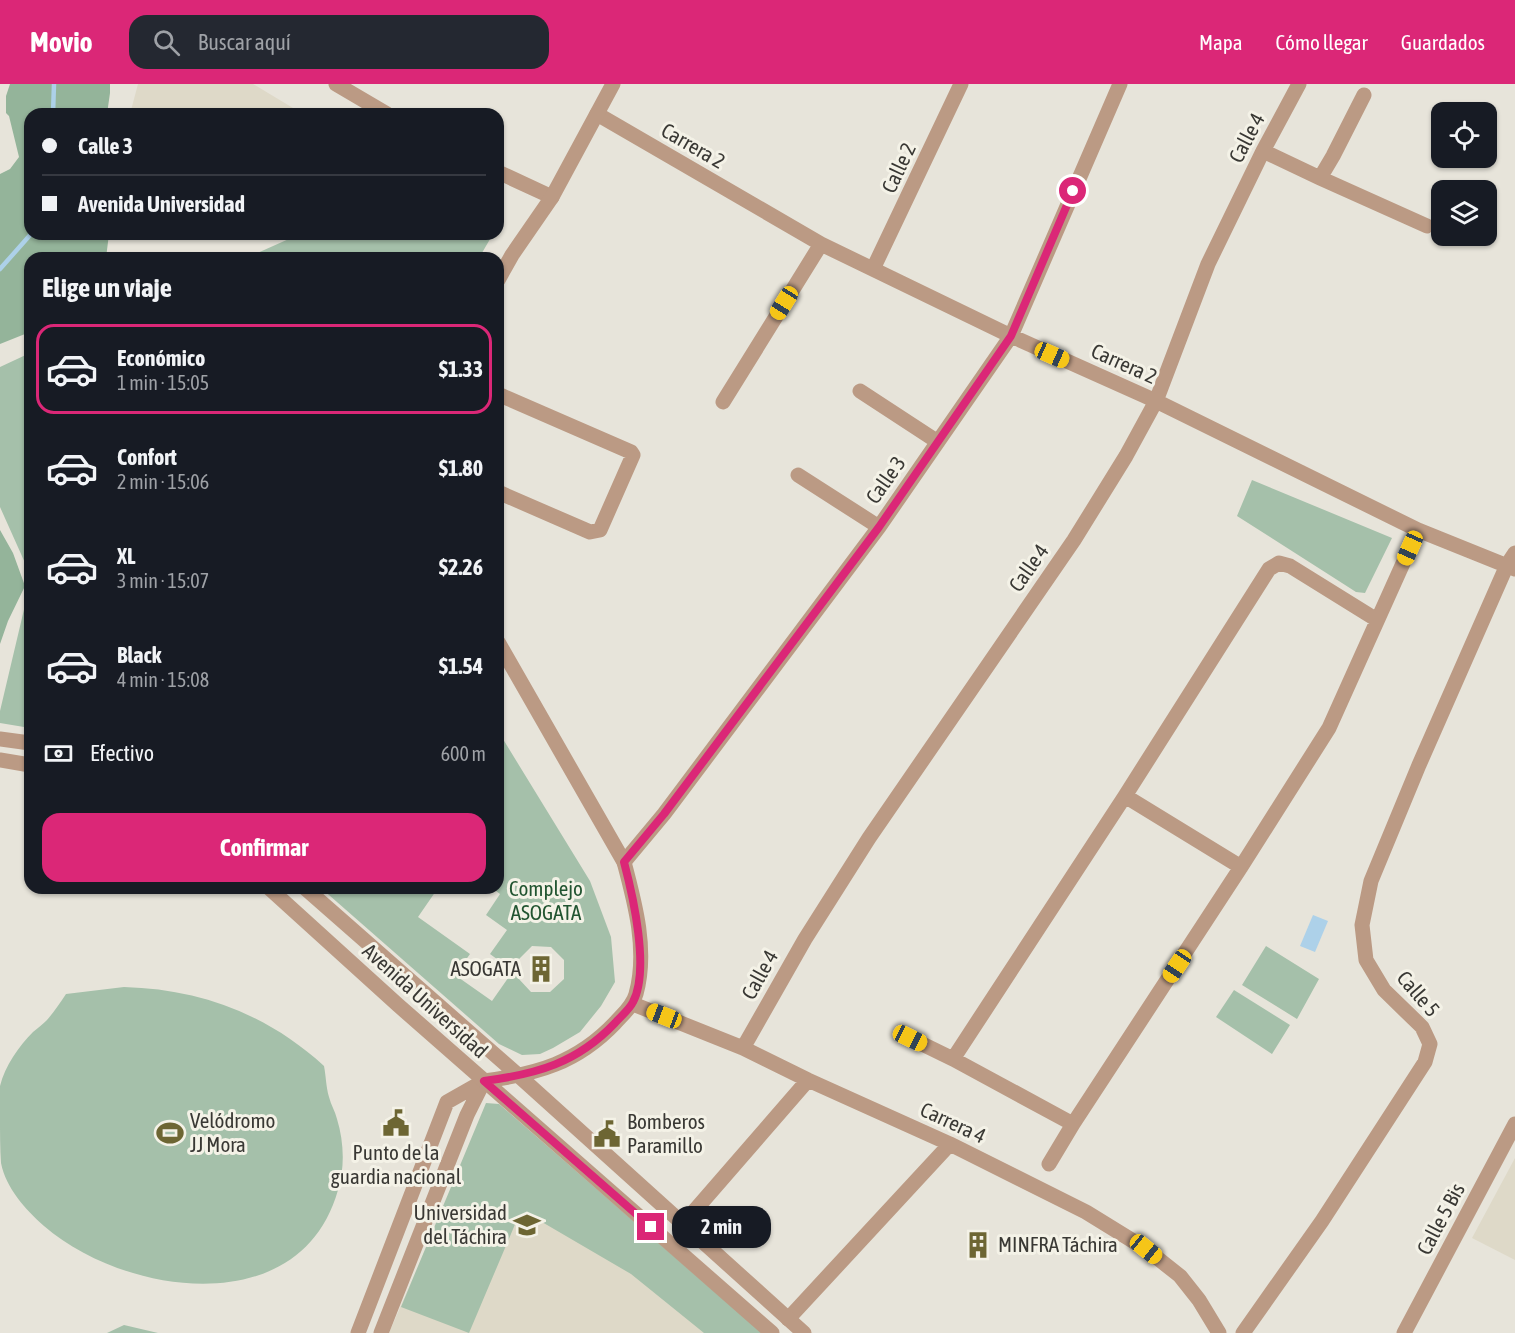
<!DOCTYPE html>
<html lang="es">
<meta charset="utf-8">
<style>
body{margin:0;font-family:"Asap Condensed",sans-serif;background:#242831;color:#f1f3f6;height:100vh;display:flex;flex-direction:column;font-size:22px;white-space:nowrap}
*{box-sizing:border-box;margin:0}
p{font-size:20px;color:#9ea1a6}
.icon{flex:none;width:33px;height:33px;fill:none;stroke:currentColor;stroke-width:2;stroke-linecap:round;stroke-linejoin:round}
.map{position:relative;flex:1;overflow:hidden}
.drawer{position:absolute;left:24px;top:168px;width:480px;height:642px;display:flex;flex-direction:column;background:#171b24;border-radius:18px;box-shadow:0 2px 4px #0004}
.drawer>*{flex:none}
.banner{position:absolute;left:24px;top:24px;width:480px;height:132px;border-radius:18px;box-shadow:0 2px 4px #0004;display:grid;align-content:center;height:132px;padding:0 18px;background:#171b24}
.tools{position:absolute;left:1431px;top:18px;display:grid;gap:12px}
.tools a{display:grid;place-items:center;width:66px;height:66px;border-radius:12px;background:#171b24;box-shadow:0 2px 4px #0004;font-size:30px}
.end{position:absolute;width:27px;height:27px;margin:-14px;border:8px solid #db2777;background:#fff;box-shadow:0 0 0 3px #fff}
.from{border-radius:50%}
.bubble{position:absolute;height:42px;border-radius:18px;background:#171b24;box-shadow:0 2px 4px #0004;font-size:20px;font-weight:700;line-height:42px;text-align:center}
.car{position:absolute;width:18px;height:36px;margin:-18px -9px;border-radius:8px;box-shadow:0 0 4px 2px #0007;background:linear-gradient(#f5c518 24%,#345 0 40%,#f5c518 0 76%,#345 0 86%,#f5c518 0)}
.banner b{display:flex;align-items:center;gap:21px;height:57px;font-size:22px}
.banner b+b{border-top:2px solid #363941}
.banner i{width:15px;height:15px;background:#f1f3f6}
ul{padding:0;list-style:none}
li{display:flex;align-items:center;gap:18px;height:90px;margin:0 12px 9px;padding:0 6px;border:3px solid transparent;border-radius:18px}
li div{flex:1}
li b{display:block;font-size:22px}
li em{font-style:normal;font-weight:700}
li.on{border-color:#db2777}
li>.icon{width:54px;height:54px;stroke-width:1.5}
h2{padding:0 18px;font-size:27px;line-height:72px}
.pay{display:flex;align-items:center;gap:15px;height:66px;padding:0 18px;font-size:22px}
.pay p{margin-inline-start:auto}
.button{display:flex;gap:12px;margin-top:auto;padding:12px 18px}
.button a{flex:1;height:69px;border-radius:18px;background:#db2777;color:#fff;font-size:24px;font-weight:700;line-height:69px;text-align:center}
header{display:flex;align-items:center;gap:36px;box-sizing:border-box;height:84px;padding:0 30px;background:#db2777;color:#fff}
header strong{font-size:28px}
nav{display:flex;gap:33px;margin-inline-start:auto;font-size:21px}
.search{width:420px;height:54px;background:#242831;display:flex;align-items:center;gap:15px;box-sizing:border-box;padding:0 21px;border-radius:18px;color:#9ea1a6;font-size:22px}
.map>svg:first-child{display:block}
.built{fill:#ded9c8}
.green{fill:#a5c0aa;fill-rule:evenodd}
.forest{fill:#94b49a}
.water{fill:#add1e9}
.lines{fill:none;stroke-linecap:round;stroke-linejoin:round}
.stream{stroke:#add1e9;stroke-width:4.5}
.minor{stroke:#bb9a84;stroke-width:15}
.tertiary{stroke:#bb9a84;stroke-width:15}
.route{stroke:#db2777;stroke-width:8}
.labels{text-anchor:middle;stroke-width:6;stroke-linejoin:round;paint-order:stroke}
.street-label{font-size:21px;fill:#393834;stroke:#f4f2e7}
.park-label{font-size:21px;fill:#215430;stroke:#f4f2e7}
.poi-label{font-size:21px;fill:#393834;stroke:#f4f2e7;text-anchor:start}
</style>
<header>
<strong>Movio</strong>
<div class="search"><svg class="icon" aria-label="search" viewBox="0 0 24 24"><circle cx="10" cy="10" r="6"/><path d="M15 15l6 6"/></svg>Buscar aquí</div>
<nav><a>Mapa</a><a>Cómo llegar</a><a>Guardados</a></nav>
</header>
<div class="map">
<svg width="1515" height="1249" viewBox="0 0 1515 1249">
<rect width="100%" height="100%" fill="#e7e4da"/>
<path class="built" d="M 138,0 L 253,0 L 303,30 L 130,30 Z
M 483,1033 L 729,1249 L 389,1249 Z
M 1515,1074 L 1515,1176 L 1472,1154 Z"/>
<path class="green" d="M 300,150 L 493,150 L 479,174 L 246,174 Z
M 30,269 L 30,490 L 0,423 L 0,283 Z
M 1252,396 L 1392,454 L 1365,509 L 1356,508 L 1342,499 L 1237,432 Z
M 30,500 L 30,644 L 0,639 L 0,627 Z
M 498,647 L 590,797 L 611,853 L 615,898 L 601,922 L 580,948 L 553,964 L 540,970 L 522,971 L 499,960 L 321,804 L 438,804 L 418,833 L 470,870 L 455,891 L 492,917 L 513,887 L 490,870 L 507,846 L 486,831 L 500,810 L 492,804 L 498,804 ZM 532,862 L 551,863 L 564,876 L 564,895 L 550,908 L 531,908 L 518,894 L 518,876 Z
M 1266,862 L 1319,895 L 1297,935 L 1242,901 Z
M 124,903 C 200,905 267,930 324,982 C 326,992 326,1003 329,1013 C 331,1021 335,1027 337,1035 C 344,1058 345,1083 338,1106 C 301,1238 125,1212 44,1142 C 25,1125 6,1104 1,1079 C 0,1065 0,1048 0,1034 C 0,1024 0,1012 0,1002 C 5,982 19,962 33,948 C 38,944 43,940 47,936 C 54,928 60,919 66,910 Z
M 1234,906 L 1290,941 L 1272,970 L 1216,933 Z
M 486,1019 L 499,1020 L 762,1249 L 704,1249 L 631,1190 L 530,1131 L 516,1138 L 469,1249 L 401,1223 Z
M 124,1241 L 158,1249 L 107,1249 Z"/>
<path class="forest" d="M 10,0 L 110,0 L 110,9 L 107,30 L 30,30 L 30,150 L 109,150 L 106,174 L 30,174 L 30,248 L 0,260 L 0,90 L 10,85 L 19,73 L 9,32 L 6,29 L 6,12 Z
M 0,446 L 13,469 L 25,502 L 8,537 L 0,560 Z"/>
<path class="water" d="M 1313,831 L 1328,837 L 1315,868 L 1300,862 Z"/>
<g class="lines">
<path class="stream" d="M 53,30 L 54,0
M 0,185 L 31,150"/>
<path class="minor" d="M 336,0 L 387,30
M 597,30 L 821,160 L 1011,252 L 1156,317 L 1418,446 L 1515,485
M 1263,67 L 1320,94 L 1427,142
M 498,88 L 552,113
M 1320,94 L 1333,72 L 1364,11
M 873,185 L 961,0
M 860,307 L 938,358
M 723,318 L 821,160
M 798,391 L 879,443
M 498,408 L 590,448 L 600,446 L 633,371 L 631,368 L 500,311
M 1125,712 L 1241,783
M 624,778 L 664,730 L 879,443 L 1011,252 L 1120,0
M 633,920 L 743,964 L 808,996 L 950,1060 L 1086,1128 L 1146,1165 L 1180,1192 L 1199,1216 L 1219,1249
M 910,954 L 953,975 L 1073,1040
M 743,964 L 805,855 L 869,754 L 1074,456 L 1126,372 L 1156,317 L 1208,180 L 1263,67 L 1299,0
M 953,975 L 1125,712 L 1269,485 L 1279,479 L 1290,482 L 1377,536
M 1049,1080 L 1073,1040 L 1241,783 L 1329,644 L 1418,446
M 683,1140 L 808,996
M 788,1235 L 950,1060
M 358,1249 L 447,1018 L 484,997
M 381,1249 L 467,1031 L 484,997
M 1243,1249 L 1322,1137 L 1425,978 L 1430,960 L 1422,943 L 1384,906 L 1366,876 L 1362,841 L 1371,797 L 1419,681 L 1507,481 L 1515,469
M 1404,1249 L 1515,1040"/>
<path class="tertiary" d="M 498,196 L 512,171 L 552,113 L 613,0
M 0,655 L 30,659
M 0,676 L 30,681
M 269,804 L 398,921 L 772,1249
M 305,804 L 519,992 L 804,1249
M 484,997 C 537,990 577,979 615,939 C 623,930 633,922 636,910 C 648,867 635,819 624,778 L 498,558"/>
</g>
<g class="lines">
<path class="route" d="M 651,1143 L 484,997 C 537,990 577,979 615,939 C 621,932 629,926 633,918 C 650,886 633,812 624,778 L 664,730 L 879,443 L 1011,252 L 1073,107"/>
</g>
<defs>
<symbol id="building-bare" viewBox="-9 -9 18 18"><path d="M-4-6H4V6H1V3H-1V6H-4ZM-2.5-4.3h1.7v1.8h-1.7ZM.8-4.3h1.7v1.8H.8ZM-2.5-1h1.7V.8h-1.7ZM.8-1h1.7V.8H.8Z" fill="#6d6633" stroke="#f4f2e7" stroke-width="2.5" paint-order="stroke"/></symbol>
<symbol id="civic-bare" viewBox="-9 -9 18 18"><path d="M-.6-6.5H3V-4.5H.6V-3L4-1V1h2V6H-6V1h2V-1L-.6-3ZM-1.2 2.5V6h2.4V2.5Z" fill="#6d6633" stroke="#f4f2e7" stroke-width="2.5" paint-order="stroke"/></symbol>
<symbol id="stadium-bare" viewBox="-9 -9 18 18"><path d="M0-5a6.5 5 0 1 0 0 10a6.5 5 0 1 0 0-10ZM-3.5-1.8h7v3.6h-7Z" fill="#6d6633" stroke="#f4f2e7" stroke-width="2.5" paint-order="stroke"/></symbol>
<symbol id="university-bare" viewBox="-9 -9 18 18"><path d="M0-5L7-2L0 1L-7-2ZM-4 1L0 2.5L4 1V4Q0 6-4 4Z" fill="#6d6633" stroke="#f4f2e7" stroke-width="2.5" paint-order="stroke"/></symbol>
</defs>
<g fill-rule="evenodd">
<use href="#building-bare" x="522" y="866" width="38" height="38"/>
<use href="#civic-bare" x="377" y="1020" width="38" height="38"/>
<use href="#stadium-bare" x="151" y="1030" width="38" height="38"/>
<use href="#civic-bare" x="588" y="1031" width="38" height="38"/>
<use href="#university-bare" x="508" y="1122" width="38" height="38"/>
<use href="#building-bare" x="959" y="1142" width="38" height="38"/>
</g>
<g class="labels">
<g class="street-label">
<text transform="translate(1247 54) rotate(-62)" y="7">Calle 4</text>
<text transform="translate(693 62) rotate(30)" y="7">Carrera 2</text>
<text transform="translate(899 84) rotate(-65)" y="7">Calle 2</text>
<text transform="translate(1124 280) rotate(24)" y="7">Carrera 2</text>
<text transform="translate(886 396) rotate(-55)" y="7">Calle 3</text>
<text transform="translate(1029 484) rotate(-55)" y="7">Calle 4</text>
<text transform="translate(760 891) rotate(-61)" y="7">Calle 4</text>
<text transform="translate(1418 910) rotate(49)" y="7">Calle 5</text>
<text transform="translate(425 917) rotate(42)" y="7">Avenida Universidad</text>
<text transform="translate(953 1039) rotate(25)" y="7">Carrera 4</text>
<text transform="translate(1441 1135) rotate(-62)" y="7">Calle 5 Bis</text>
</g>
<g class="park-label">
<text x="546" y="812">Complejo<tspan x="546" dy="24">ASOGATA</tspan></text>
</g>
<g class="poi-label">
<text x="521" y="892" text-anchor="end">ASOGATA</text>
<text x="190" y="1044">Velódromo<tspan x="190" dy="24">JJ Mora</tspan></text>
<text x="627" y="1045">Bomberos<tspan x="627" dy="24">Paramillo</tspan></text>
<text x="396" y="1076" text-anchor="middle">Punto de la<tspan x="396" dy="24">guardia nacional</tspan></text>
<text x="507" y="1136" text-anchor="end">Universidad<tspan x="507" dy="24">del Táchira</tspan></text>
<text x="998" y="1168">MINFRA Táchira</text>
</g>
</g>
</svg>
<div class="tools">
<a><svg class="icon" aria-label="locate" viewBox="0 0 24 24"><circle cx="12" cy="12" r="6"/><path d="M12 2v4M12 18v4M2 12h4M18 12h4"/></svg></a>
<a><svg class="icon" aria-label="layers" viewBox="0 0 24 24"><path d="M12 4l9 5-9 5-9-5zM3 14l9 5 9-5"/></svg></a>
</div>
<i class="end from" style="left:1073px;top:107px"></i>
<i class="end" style="left:651px;top:1143px"></i>
<div class="bubble" style="left:672px;top:1122px;width:99px">2 min</div>
<i class="car" style="left:784px;top:219px;rotate:212deg"></i>
<i class="car" style="left:1052px;top:271px;rotate:114deg"></i>
<i class="car" style="left:1410px;top:464px;rotate:204deg"></i>
<i class="car" style="left:1177px;top:882px;rotate:214deg"></i>
<i class="car" style="left:664px;top:932px;rotate:291deg"></i>
<i class="car" style="left:910px;top:954px;rotate:116deg"></i>
<i class="car" style="left:1146px;top:1165px;rotate:129deg"></i>
<div class="banner">
<b><i class="from"></i>Calle 3</b>
<b><i></i>Avenida Universidad</b>
</div>
<section class="drawer">
<h2>Elige un viaje</h2>
<ul>
<li class="on"><svg class="icon" aria-label="car" viewBox="0 0 24 24"><path d="M5 17H2v-5l4-1 3-4h7l3 4 3 1v5h-3M9 17h6M6 11h13"/><circle cx="7" cy="17" r="2"/><circle cx="17" cy="17" r="2"/></svg><div><b>Económico</b><p>1 min · 15:05</p></div><em>$1.33</em></li>
<li><svg class="icon" aria-label="car" viewBox="0 0 24 24"><path d="M5 17H2v-5l4-1 3-4h7l3 4 3 1v5h-3M9 17h6M6 11h13"/><circle cx="7" cy="17" r="2"/><circle cx="17" cy="17" r="2"/></svg><div><b>Confort</b><p>2 min · 15:06</p></div><em>$1.80</em></li>
<li><svg class="icon" aria-label="car" viewBox="0 0 24 24"><path d="M5 17H2v-5l4-1 3-4h7l3 4 3 1v5h-3M9 17h6M6 11h13"/><circle cx="7" cy="17" r="2"/><circle cx="17" cy="17" r="2"/></svg><div><b>XL</b><p>3 min · 15:07</p></div><em>$2.26</em></li>
<li><svg class="icon" aria-label="car" viewBox="0 0 24 24"><path d="M5 17H2v-5l4-1 3-4h7l3 4 3 1v5h-3M9 17h6M6 11h13"/><circle cx="7" cy="17" r="2"/><circle cx="17" cy="17" r="2"/></svg><div><b>Black</b><p>4 min · 15:08</p></div><em>$1.54</em></li>
</ul>
<div class="pay"><svg class="icon" aria-label="cash" viewBox="0 0 24 24"><path d="M3 7h18v10H3z"/><circle cx="12" cy="12" r="2"/></svg>Efectivo<p>600 m</p></div>
<div class="button"><a>Confirmar</a></div>
</section>
</div>
